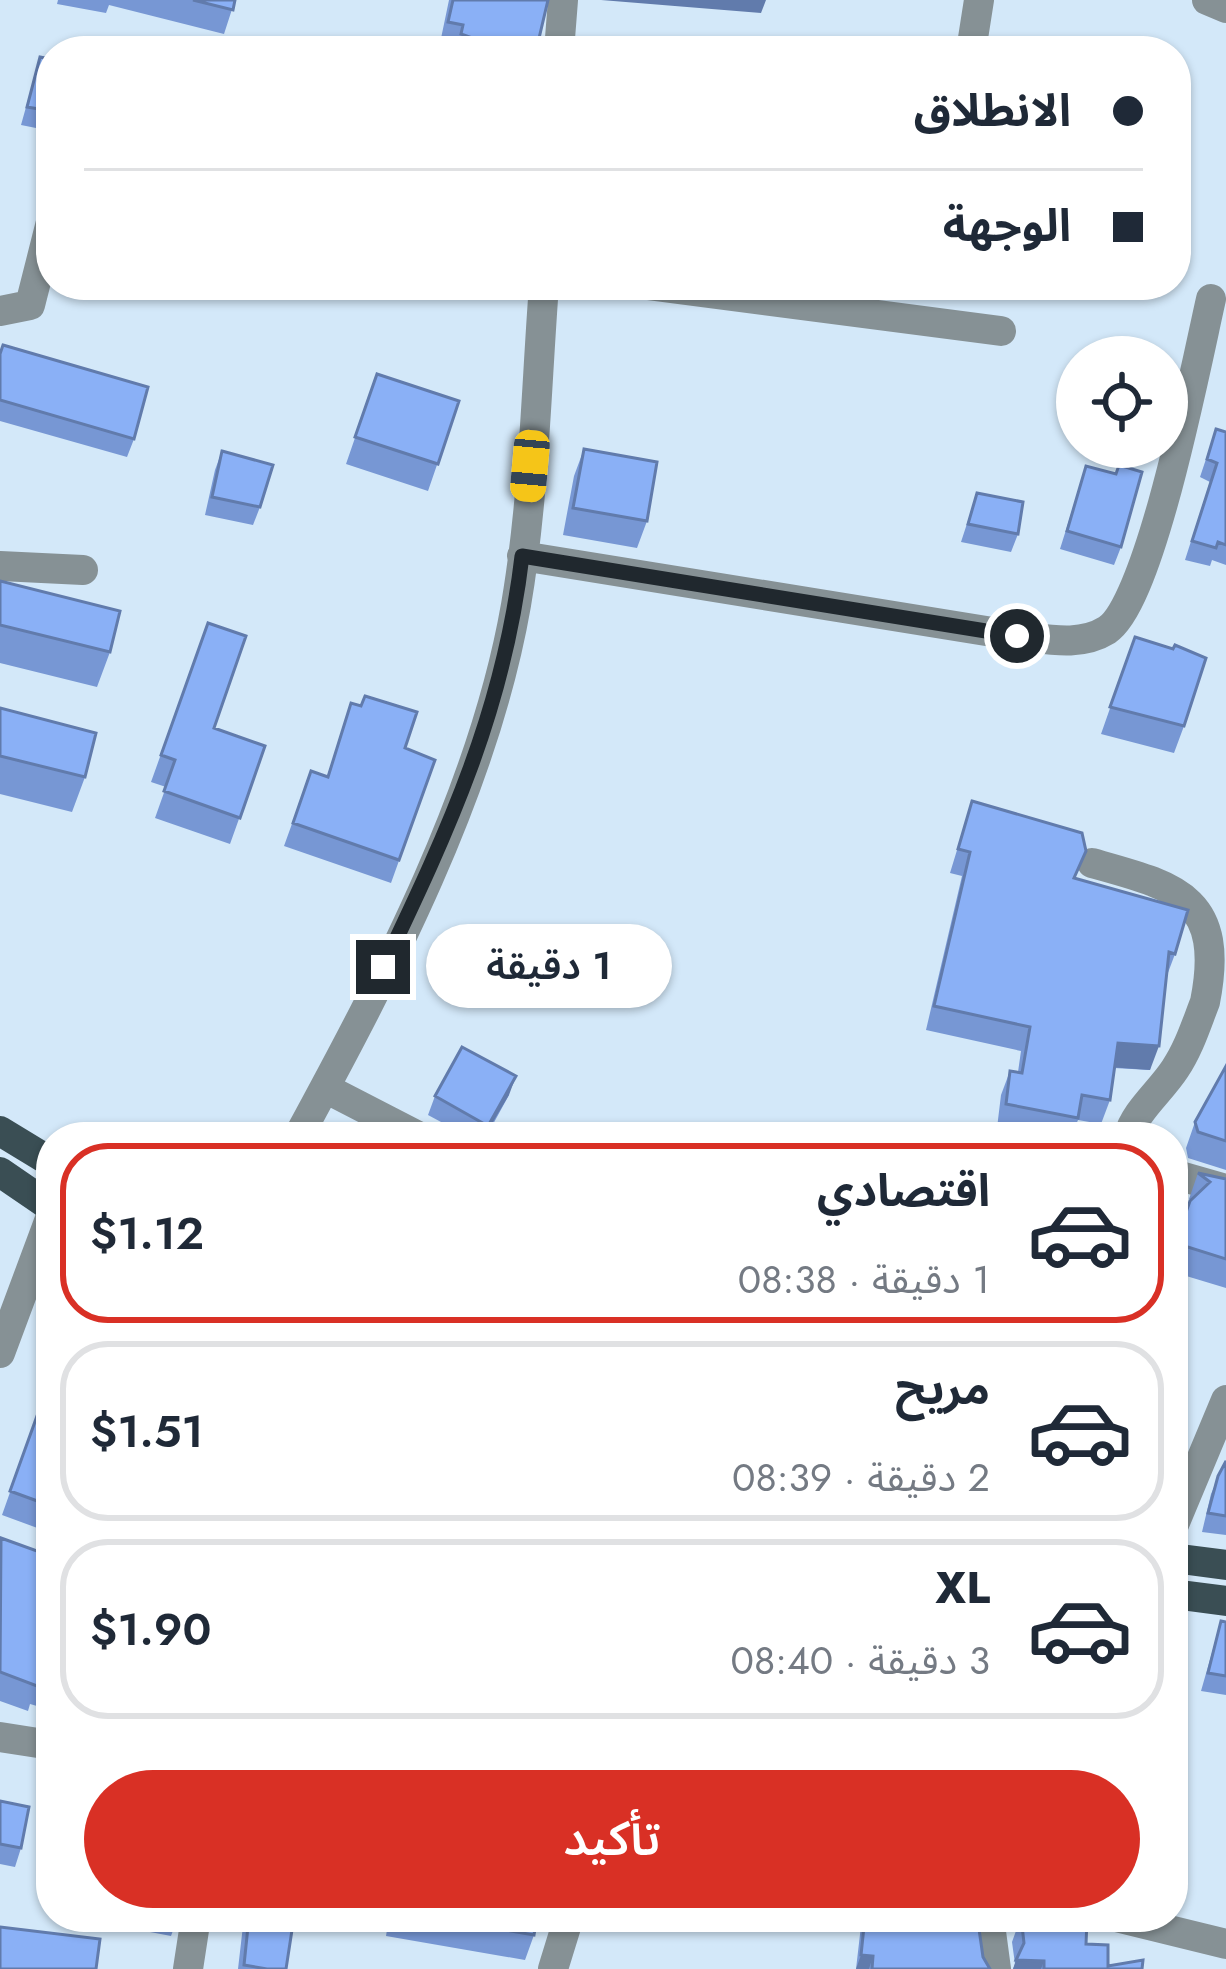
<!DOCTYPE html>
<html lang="ar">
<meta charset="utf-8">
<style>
body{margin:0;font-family:Jost,"Noto Sans Arabic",sans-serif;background:#f2f2f3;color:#1f2937;direction:rtl;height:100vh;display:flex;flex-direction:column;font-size:45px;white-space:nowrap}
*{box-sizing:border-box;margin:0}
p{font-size:39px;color:#747a83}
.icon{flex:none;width:66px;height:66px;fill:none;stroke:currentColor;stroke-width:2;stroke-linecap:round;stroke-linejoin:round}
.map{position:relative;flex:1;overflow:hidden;direction:ltr}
.details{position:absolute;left:36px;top:1122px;width:1152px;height:810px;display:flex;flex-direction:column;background:#fff;border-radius:48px;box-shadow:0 3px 9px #0004;direction:rtl}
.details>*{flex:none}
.guide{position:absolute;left:36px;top:36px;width:1155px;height:264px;border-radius:48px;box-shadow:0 3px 9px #0004;direction:rtl;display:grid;align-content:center;height:264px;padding:0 48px;background:#fff}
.controls{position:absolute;left:1056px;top:336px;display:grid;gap:24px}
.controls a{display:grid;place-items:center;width:132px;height:132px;border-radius:50%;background:#fff;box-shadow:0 3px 9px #0004;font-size:60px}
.end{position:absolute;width:54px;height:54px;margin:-27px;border:15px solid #20282e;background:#fff;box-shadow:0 0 0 6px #fff}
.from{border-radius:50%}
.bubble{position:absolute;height:84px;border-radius:42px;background:#fff;box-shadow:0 3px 9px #0004;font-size:39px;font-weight:600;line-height:84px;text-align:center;direction:rtl}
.car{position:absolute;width:36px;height:72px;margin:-36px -18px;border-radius:15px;box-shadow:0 0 9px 3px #0007;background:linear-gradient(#f5c518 24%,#345 0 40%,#f5c518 0 76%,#345 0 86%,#f5c518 0)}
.guide b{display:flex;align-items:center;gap:42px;height:114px;font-size:45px}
.guide b+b{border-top:3px solid #e0e1e3}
.guide i{width:30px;height:30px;background:#1f2937}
ul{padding:21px 0 0;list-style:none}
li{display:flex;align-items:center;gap:36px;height:180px;margin:0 24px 18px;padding:0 24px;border:6px solid #e0e1e3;border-radius:48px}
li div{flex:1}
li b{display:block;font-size:45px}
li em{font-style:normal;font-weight:600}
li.selected{border-color:#d93025}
li>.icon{width:108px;height:108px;stroke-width:1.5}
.button{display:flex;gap:24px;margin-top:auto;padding:24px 48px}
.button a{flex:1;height:138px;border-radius:72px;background:#d93025;color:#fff;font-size:48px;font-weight:600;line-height:138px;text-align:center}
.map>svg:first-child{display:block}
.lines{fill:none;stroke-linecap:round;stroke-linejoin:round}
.minor{stroke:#869195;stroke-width:30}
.major{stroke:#3a4e54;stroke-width:30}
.wall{fill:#7797d4}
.shaded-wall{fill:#617bac}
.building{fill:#8ab0f6;stroke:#617bac;stroke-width:3}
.route{stroke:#20282e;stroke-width:15}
</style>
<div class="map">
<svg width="1226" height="1969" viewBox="0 0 1226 1969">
<rect width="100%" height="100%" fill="#d3e8f9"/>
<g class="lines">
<path class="minor" d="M 1207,0 L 1226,8
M 559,51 L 563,0
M 971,51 L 979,0
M 647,285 L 1001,331
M 0,311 L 30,305 L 51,222
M 522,556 L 1017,636 C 1047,639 1080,647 1107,630 C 1151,601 1197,360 1211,299
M 0,566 L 83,570
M 1092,863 C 1174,886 1226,896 1205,1002 C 1196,1025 1189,1048 1175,1069 C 1160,1092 1135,1111 1128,1137
M 325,1088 L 420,1137
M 298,1137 C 387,973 484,789 516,605 C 534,500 536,391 544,285
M 1173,1174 L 1226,1189
M 0,1353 L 51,1216
M 1173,1527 L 1226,1400
M 0,1737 L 51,1745
M 989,1917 L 996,1969
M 1116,1917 L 1226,1944
M 188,1969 L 196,1917
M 553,1969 L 569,1917"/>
<path class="major" d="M 0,1131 L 51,1162
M 0,1172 L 51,1207
M 1173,1558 L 1226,1565
M 1173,1594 L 1226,1601"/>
</g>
<path class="wall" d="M 58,0 L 235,0 L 224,34 L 109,5 L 106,13 L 57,4 Z
M 449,0 L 548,0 L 536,51 L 453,51 L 439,48 Z
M 40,57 L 51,59 L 51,131 L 21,125 Z
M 0,352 L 134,439 L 127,457 L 0,421 Z
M 377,374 L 459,401 L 428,491 L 346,464 Z
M 1216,429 L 1226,432 L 1226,565 L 1212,560 L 1210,566 L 1185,560 L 1210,482 L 1200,477 Z
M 584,449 L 647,521 L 637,548 L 563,535 L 574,476 Z
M 222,451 L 260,507 L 253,525 L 205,515 L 215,470 Z
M 1086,466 L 1121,547 L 1114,565 L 1060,549 Z
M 977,493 L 1018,534 L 1011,552 L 961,542 Z
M 0,581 L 110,652 L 97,687 L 0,663 Z
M 208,623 L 214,728 L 265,746 L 230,844 L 155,818 L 166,787 L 151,782 Z
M 1135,637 L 1173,649 L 1184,726 L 1174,753 L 1101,734 Z
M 351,703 L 405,748 L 435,760 L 391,883 L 284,846 L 311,771 L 327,777 Z
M 0,708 L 85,777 L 72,812 L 0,794 Z
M 972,801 L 1175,954 L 1166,978 L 1150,1070 L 1114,1068 L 1110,1100 L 1101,1124 L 1078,1120 L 1071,1137 L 1045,1137 L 997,1128 L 1001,1095 L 1010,1071 L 1018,1072 L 1021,1051 L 926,1030 L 962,876 L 950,873 Z
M 1226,1066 L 1226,1170 L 1188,1158 L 1186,1148 L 1195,1122 Z
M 509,1095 L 486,1137 L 469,1137 L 428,1115 L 435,1096 Z
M 1198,1173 L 1226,1179 L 1226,1288 L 1173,1272 L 1173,1249 L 1191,1201 L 1189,1199 Z
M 37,1416 L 51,1421 L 51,1533 L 2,1515 Z
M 1226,1461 L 1226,1535 L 1202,1532 L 1211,1494 Z
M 0,1541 L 51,1556 L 51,1710 L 30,1704 L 28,1711 L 0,1701 Z
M 1221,1621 L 1226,1622 L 1226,1695 L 1201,1691 Z
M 0,1801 L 21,1848 L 15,1867 L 0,1864 Z
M 83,1917 L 178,1917 L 171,1936 L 82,1919 Z
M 244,1917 L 294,1917 L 286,1969 L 238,1969 Z
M 389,1917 L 537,1917 L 534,1935 L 525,1960 L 386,1936 Z
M 862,1917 L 960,1917 L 960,1920 L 990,1969 L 856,1969 Z
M 1021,1917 L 1086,1944 L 1108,1966 L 1142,1969 L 1013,1969 L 1015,1964 L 1012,1942 Z"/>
<path class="shaded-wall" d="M 601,0 L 766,0 L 761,13 Z
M 1118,1043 L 1159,1046 L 1150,1070 L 1109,1067 Z
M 516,1076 L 509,1095 L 484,1137 L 488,1126 Z
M 861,1955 L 873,1956 L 869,1969 L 856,1969 Z
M 1016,1960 L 1044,1961 L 1041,1969 L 1013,1969 Z"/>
<path class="building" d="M 193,0 L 235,0 L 233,10 Z
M 453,0 L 548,0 L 536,51 L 508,51 L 461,34 L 463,25 L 448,22 Z
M 40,57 L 51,59 L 51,111 L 27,107 Z
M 3,345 L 148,387 L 134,439 L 0,400 L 0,354 Z
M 377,374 L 459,401 L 438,464 L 355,437 Z
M 1216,429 L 1226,432 L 1226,545 L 1218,542 L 1216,548 L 1192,541 L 1217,463 L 1207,459 Z
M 584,449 L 657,462 L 647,521 L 573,508 Z
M 222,451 L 273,465 L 260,507 L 212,497 Z
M 1119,465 L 1142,472 L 1121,547 L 1067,531 L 1086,466 L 1116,474 Z
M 977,493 L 1023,502 L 1018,534 L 968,524 Z
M 0,581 L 120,611 L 110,652 L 0,625 Z
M 208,623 L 246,636 L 214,728 L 265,746 L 240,818 L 164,791 L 175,760 L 161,755 Z
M 1135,637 L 1173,649 L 1175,645 L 1206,658 L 1184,726 L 1110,707 Z
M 365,696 L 417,712 L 405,748 L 435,760 L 399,860 L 293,823 L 311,771 L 328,777 L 351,703 L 361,706 Z
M 0,708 L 96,733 L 85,777 L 0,756 Z
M 972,801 L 1082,833 L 1086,851 L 1074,878 L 1188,910 L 1175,954 L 1169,952 L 1159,1046 L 1118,1043 L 1110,1100 L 1082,1095 L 1078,1118 L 1006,1104 L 1010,1071 L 1022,1073 L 1030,1027 L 934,1006 L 970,852 L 958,849 Z
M 462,1047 L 516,1076 L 488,1126 L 435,1096 Z
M 1226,1066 L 1226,1141 L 1198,1132 L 1195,1122 Z
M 1198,1173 L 1226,1179 L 1226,1259 L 1175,1243 L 1190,1201 L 1210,1182 Z
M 37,1416 L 51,1421 L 51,1506 L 10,1491 Z
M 1226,1461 L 1226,1516 L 1208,1513 L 1218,1476 Z
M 1,1538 L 51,1556 L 51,1682 L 39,1679 L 37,1686 L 0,1672 Z
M 1221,1621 L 1226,1622 L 1226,1676 L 1208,1673 Z
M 0,1801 L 29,1807 L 21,1848 L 0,1844 Z
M 249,1917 L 294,1917 L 286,1969 L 267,1969 L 244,1965 Z
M 432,1917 L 537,1917 L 534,1935 Z
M 865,1917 L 960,1917 L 960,1920 L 978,1922 L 983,1957 L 990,1969 L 872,1969 L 873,1956 L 861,1955 Z
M 1021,1917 L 1087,1920 L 1086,1944 L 1108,1945 L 1108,1966 L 1143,1960 L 1142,1969 L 1044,1969 L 1044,1961 L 1016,1960 L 1024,1943 Z
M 0,1927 L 100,1939 L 96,1969 L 0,1969 Z"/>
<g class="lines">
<path class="route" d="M 383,967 C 449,829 504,710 522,556 L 1017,636"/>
</g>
</svg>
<div class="controls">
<a><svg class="icon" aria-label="locate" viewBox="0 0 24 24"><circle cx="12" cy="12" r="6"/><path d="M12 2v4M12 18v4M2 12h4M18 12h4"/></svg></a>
</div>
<i class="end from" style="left:1017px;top:636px"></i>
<i class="end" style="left:383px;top:967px"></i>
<div class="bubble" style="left:426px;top:924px;width:246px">1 دقيقة</div>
<i class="car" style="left:530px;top:466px;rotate:185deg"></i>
<div class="guide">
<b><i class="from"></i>الانطلاق</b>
<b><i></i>الوجهة</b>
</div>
<section class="details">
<ul>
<li class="selected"><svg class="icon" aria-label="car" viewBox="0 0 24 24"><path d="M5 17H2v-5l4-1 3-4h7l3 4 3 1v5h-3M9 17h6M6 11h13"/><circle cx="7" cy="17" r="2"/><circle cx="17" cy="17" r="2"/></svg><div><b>اقتصادي</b><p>1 دقيقة · 08:38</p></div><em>$1.12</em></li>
<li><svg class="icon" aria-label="car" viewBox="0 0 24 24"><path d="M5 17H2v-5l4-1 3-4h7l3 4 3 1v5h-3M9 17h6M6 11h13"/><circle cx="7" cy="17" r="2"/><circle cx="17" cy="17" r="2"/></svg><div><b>مريح</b><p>2 دقيقة · 08:39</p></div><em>$1.51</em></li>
<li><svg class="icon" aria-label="car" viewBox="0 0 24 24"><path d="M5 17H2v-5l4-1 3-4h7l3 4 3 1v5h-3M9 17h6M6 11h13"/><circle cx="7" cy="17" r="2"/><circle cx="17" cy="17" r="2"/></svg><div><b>XL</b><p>3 دقيقة · 08:40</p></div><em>$1.90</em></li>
</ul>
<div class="button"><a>تأكيد</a></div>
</section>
</div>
